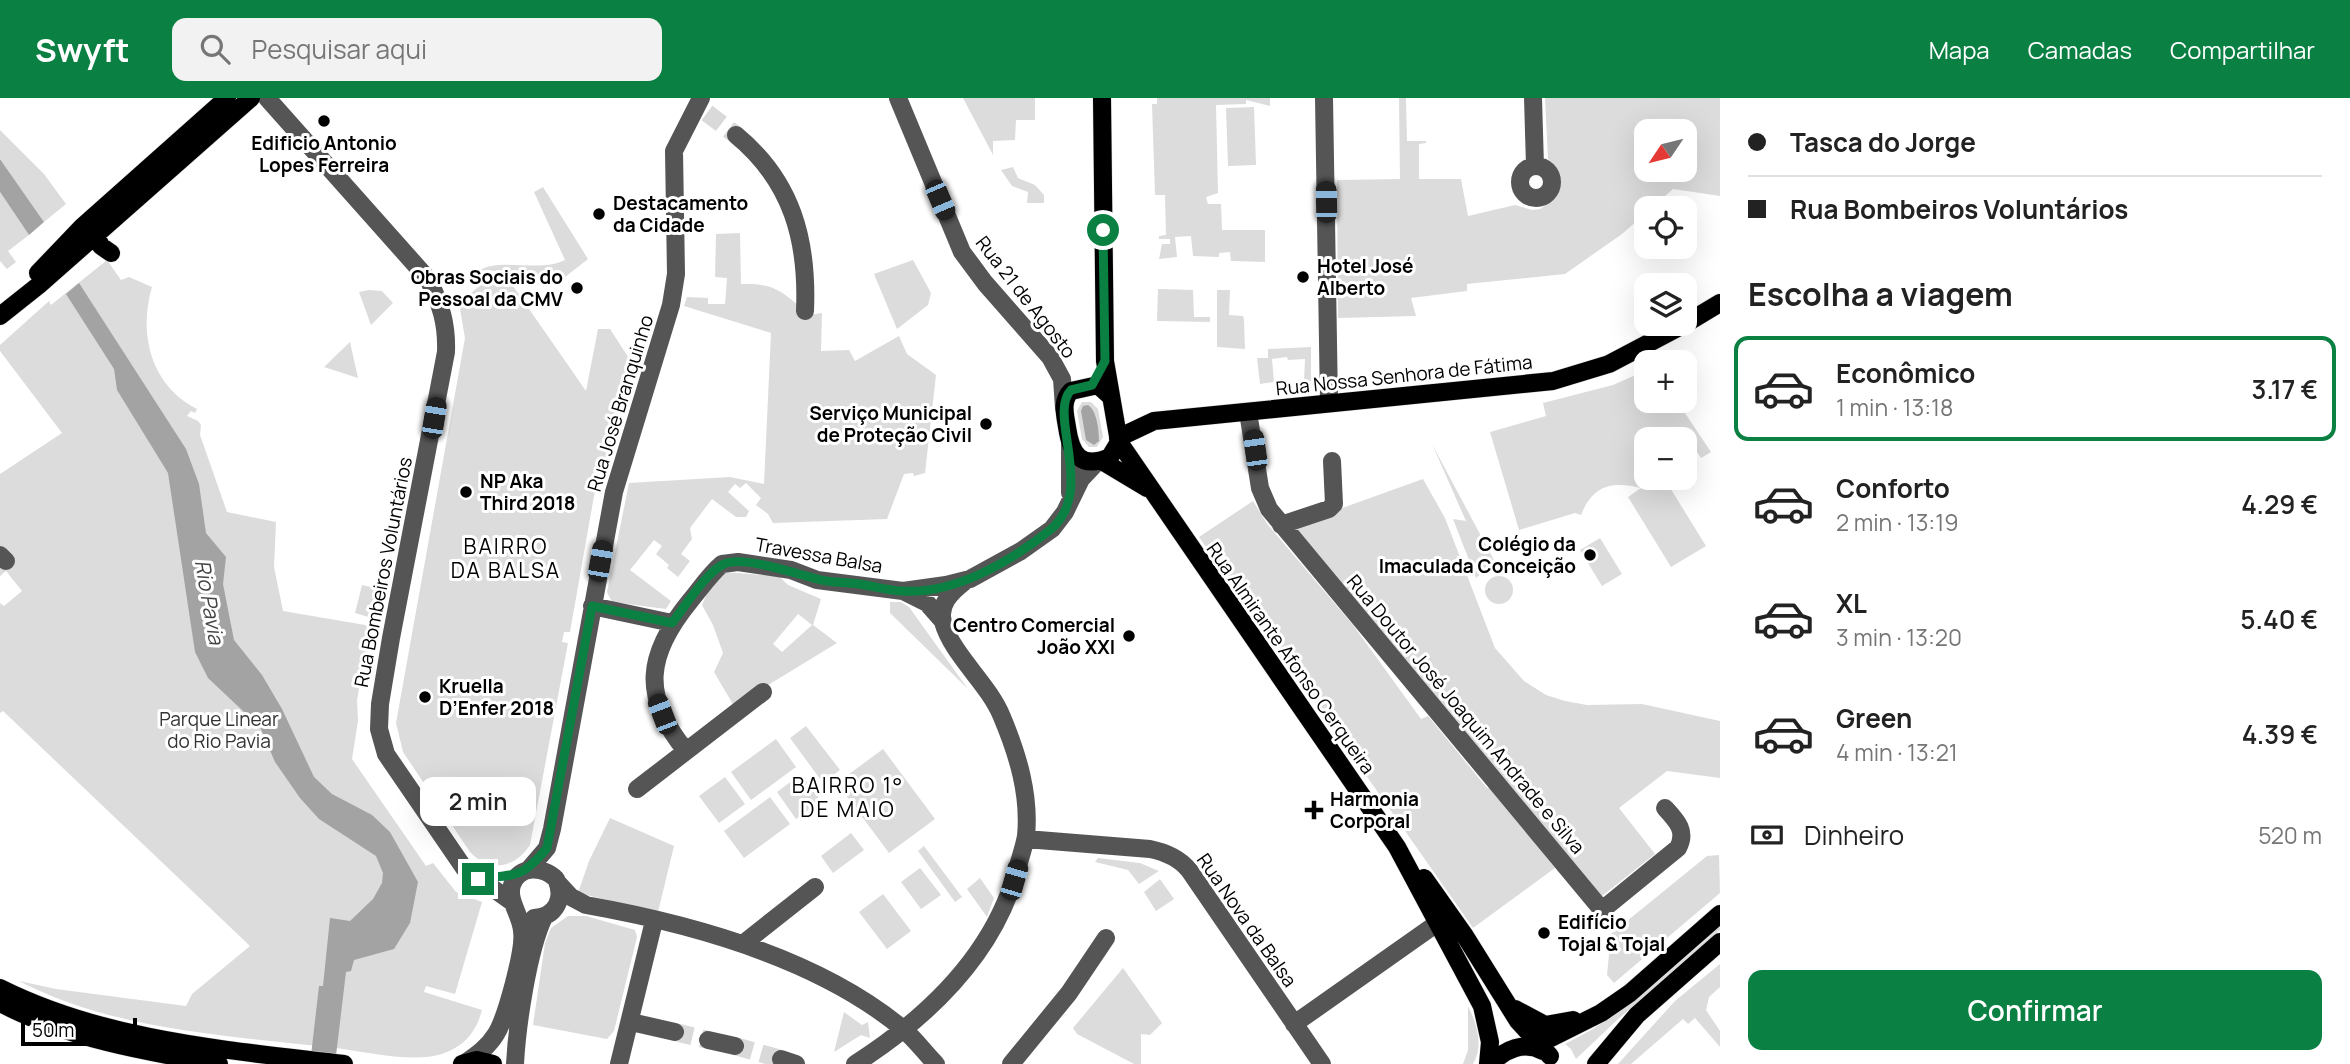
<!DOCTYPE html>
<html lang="pt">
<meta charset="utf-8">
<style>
body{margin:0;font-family:Manrope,sans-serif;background:#f2f2f2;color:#222;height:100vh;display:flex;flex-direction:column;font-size:26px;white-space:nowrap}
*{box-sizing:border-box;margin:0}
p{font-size:23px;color:#767676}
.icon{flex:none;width:38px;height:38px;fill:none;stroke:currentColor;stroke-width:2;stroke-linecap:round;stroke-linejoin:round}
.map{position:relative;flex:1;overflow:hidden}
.sheet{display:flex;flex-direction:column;background:#fff;width:630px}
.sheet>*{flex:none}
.hud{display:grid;align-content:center;height:154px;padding:0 28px;background:#fff}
.needle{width:46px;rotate:235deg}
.controls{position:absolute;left:1634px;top:21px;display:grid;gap:14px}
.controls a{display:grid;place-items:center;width:63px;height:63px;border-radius:14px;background:#fff;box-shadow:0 7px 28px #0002;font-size:35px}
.scale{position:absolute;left:21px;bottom:18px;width:116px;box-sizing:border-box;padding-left:7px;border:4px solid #000;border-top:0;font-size:19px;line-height:24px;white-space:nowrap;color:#000;-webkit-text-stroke:5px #fff;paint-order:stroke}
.end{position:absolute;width:32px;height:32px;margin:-16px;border:9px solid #0b8043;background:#fff;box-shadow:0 0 0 4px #fff}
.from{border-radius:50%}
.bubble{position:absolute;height:49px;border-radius:14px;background:#fff;box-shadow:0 7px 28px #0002;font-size:23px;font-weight:600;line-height:49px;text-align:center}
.car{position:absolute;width:21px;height:42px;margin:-21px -10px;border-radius:9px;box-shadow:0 0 5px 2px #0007;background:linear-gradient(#222 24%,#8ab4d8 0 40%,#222 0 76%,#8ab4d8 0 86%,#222 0)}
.hud b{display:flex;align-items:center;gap:24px;height:66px;font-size:26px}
.hud b+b{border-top:2px solid #e0e0e0}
.hud i{width:18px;height:18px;background:#222}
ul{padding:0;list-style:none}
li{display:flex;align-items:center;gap:21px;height:105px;margin:0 14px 10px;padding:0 14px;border:4px solid transparent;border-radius:14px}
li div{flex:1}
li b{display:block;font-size:26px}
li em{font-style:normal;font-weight:600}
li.current{border-color:#0b8043}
li>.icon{width:63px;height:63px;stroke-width:1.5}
h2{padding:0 28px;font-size:32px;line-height:84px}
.pay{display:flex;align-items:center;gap:18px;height:77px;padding:0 28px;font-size:26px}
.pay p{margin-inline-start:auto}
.cta{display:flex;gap:14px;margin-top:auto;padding:14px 28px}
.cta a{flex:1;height:80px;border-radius:14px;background:#0b8043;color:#fff;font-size:28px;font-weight:600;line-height:80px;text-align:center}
header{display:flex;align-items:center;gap:42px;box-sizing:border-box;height:98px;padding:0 35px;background:#0b8043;color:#fff}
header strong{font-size:33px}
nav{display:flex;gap:38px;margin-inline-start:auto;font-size:24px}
.search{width:490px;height:63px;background:#f2f2f2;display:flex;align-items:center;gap:18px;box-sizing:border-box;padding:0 24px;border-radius:14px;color:#767676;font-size:26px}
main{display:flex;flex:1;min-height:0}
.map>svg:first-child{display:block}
.green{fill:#dcdcdc;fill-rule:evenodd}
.water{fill:#a3a3a3}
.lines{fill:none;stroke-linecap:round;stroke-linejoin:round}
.minor-tunnel{stroke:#d9d9d9;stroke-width:18;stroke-dasharray:18 9;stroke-linecap:butt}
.major-casing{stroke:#dbdbdb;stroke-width:19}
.minor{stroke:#555;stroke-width:18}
.major{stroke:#000;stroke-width:18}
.route{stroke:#0b8043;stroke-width:9}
.poi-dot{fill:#000;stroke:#fff;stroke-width:2.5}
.labels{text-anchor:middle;stroke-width:6;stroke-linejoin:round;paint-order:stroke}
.poi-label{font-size:19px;font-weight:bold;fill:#000;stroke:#fff;text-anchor:start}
.street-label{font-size:19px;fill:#000;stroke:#fff}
.park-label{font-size:19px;fill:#333;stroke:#fff}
.neighbourhood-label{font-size:21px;letter-spacing:2px;fill:#000;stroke:#fff}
.water-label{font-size:21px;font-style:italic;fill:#444;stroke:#fff}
</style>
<header>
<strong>Swyft</strong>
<div class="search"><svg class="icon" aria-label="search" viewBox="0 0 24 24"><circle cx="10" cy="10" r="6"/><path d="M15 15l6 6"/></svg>Pesquisar aqui</div>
<nav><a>Mapa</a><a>Camadas</a><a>Compartilhar</a></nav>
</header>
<main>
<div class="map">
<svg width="1720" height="966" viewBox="0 0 1720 966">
<rect width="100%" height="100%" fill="#fff"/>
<path class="green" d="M 963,0 L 1035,0 L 1035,22 L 1016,22 L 1015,42 L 993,43 L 993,57 Z
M 1157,0 L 1270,0 L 1270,8 L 1246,2 L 1246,6 L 1216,7 L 1218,95 L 1206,99 L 1208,106 L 1221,106 L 1222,132 L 1265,132 L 1265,164 L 1231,163 L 1230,154 L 1219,155 L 1219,159 L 1193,158 L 1191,138 L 1175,139 L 1177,159 L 1159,161 L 1162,146 L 1170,146 L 1170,141 L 1159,141 L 1159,138 L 1166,137 L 1165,97 L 1155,97 L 1152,6 L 1157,6 Z
M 1399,0 L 1406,0 L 1407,43 L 1426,43 L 1426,45 L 1419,46 L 1419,81 L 1461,81 L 1468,118 L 1515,107 L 1532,112 L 1540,111 L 1554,101 L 1561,83 L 1556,70 L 1548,61 L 1545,0 L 1720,0 L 1720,98 L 1673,91 L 1651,110 L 1647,110 L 1647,114 L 1622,136 L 1565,176 L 1467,186 L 1467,193 L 1411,200 L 1416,218 L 1338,220 L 1337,82 L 1400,81 ZM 1685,33 L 1685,72 L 1647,72 L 1647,33 Z
M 1254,9 L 1256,67 L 1228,68 L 1226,10 Z
M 0,32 L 44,76 L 66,106 L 44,124 L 0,61 Z
M 1013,69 L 1018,80 L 1035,87 L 1044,97 L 1044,105 L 1027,105 L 1028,94 L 1012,88 L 1001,72 Z
M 543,89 L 588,161 L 565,179 L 485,172 L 474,175 C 500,157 537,176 565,162 L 534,94 Z
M 0,94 L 29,137 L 8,153 L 16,164 L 7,171 L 0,163 Z
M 740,135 L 741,186 C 778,185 782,195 810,217 L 822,215 L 821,253 L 849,252 L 855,263 L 899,238 L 907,256 L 936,277 L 925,375 L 914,378 L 913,375 L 904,376 L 887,421 L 773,425 L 768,416 L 756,407 L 761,400 L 746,385 L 740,390 L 735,386 L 728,394 L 749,413 L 746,419 L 736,419 L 712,401 L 690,430 L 692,441 L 681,456 L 690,463 L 678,479 L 667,470 L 669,467 L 656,456 L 662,448 L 654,442 L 630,472 L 671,503 L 666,511 L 612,504 L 607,494 L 629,385 L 730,379 L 764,386 L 771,235 L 684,208 L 687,199 L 708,200 L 708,206 L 725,206 L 727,180 L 715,179 L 716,136 Z
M 107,162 L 121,182 L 129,179 L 152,189 C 138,236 151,288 197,311 L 195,315 L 191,313 L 187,318 L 198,323 L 201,327 L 200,337 L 227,414 L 276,424 L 274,469 L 283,513 L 371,528 L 357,602 L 358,623 L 352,661 L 426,768 L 433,765 L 456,794 L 482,804 L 455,896 L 426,888 L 424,894 L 482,912 C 476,934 465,948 442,956 C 413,965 366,954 336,950 C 234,938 114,933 19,883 L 56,891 L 186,908 L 192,896 L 250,848 L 3,613 L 0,615 L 0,505 L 4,508 L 22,493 L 6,473 L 0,478 L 0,468 L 3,472 L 13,464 L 0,448 L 0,376 L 62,335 L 0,253 L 0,247 L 49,203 L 51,207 Z
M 913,162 L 931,195 L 928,207 L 897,231 L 874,176 Z
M 483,185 L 511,185 L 586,293 L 598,231 L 610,231 L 634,268 L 594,398 L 570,534 L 564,534 L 562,544 L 568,545 L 530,747 C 515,770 490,775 470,754 L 403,654 L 396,625 L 465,240 L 459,205 Z
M 1158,191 L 1193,192 L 1194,219 L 1210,219 L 1210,224 L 1157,223 Z
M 369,192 L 382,193 L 393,205 L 371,227 L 359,194 Z
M 1217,192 L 1230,192 L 1229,217 L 1243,218 L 1244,221 L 1245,251 L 1217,249 Z
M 350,244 L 358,280 L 324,269 Z
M 1311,249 L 1311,283 L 1304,283 L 1305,261 L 1288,262 L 1287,259 L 1272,261 L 1274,284 L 1260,286 L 1257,260 L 1268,260 L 1268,251 Z
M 1647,272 L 1647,303 L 1677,303 L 1711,354 L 1701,360 L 1689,342 L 1685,345 L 1685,341 L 1647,341 L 1647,380 L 1664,380 L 1706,448 L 1671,469 L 1628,399 L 1641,390 C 1612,383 1593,387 1581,417 L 1575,415 L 1519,432 L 1490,334 L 1546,318 L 1543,305 L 1613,287 Z
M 1082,304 L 1091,304 L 1098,311 L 1103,339 L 1097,349 L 1089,349 L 1082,341 L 1077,313 Z
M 1432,346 L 1496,466 L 1485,472 L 1476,480 L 1453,421 L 1466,423 Z
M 1423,381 L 1445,420 L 1495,550 L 1524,583 L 1546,597 L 1565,603 L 1587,607 L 1642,606 L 1720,623 L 1720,680 L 1667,673 L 1619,710 L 1655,756 L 1602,798 L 1294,430 L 1295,427 Z
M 1253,403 L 1268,427 L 1353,527 L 1421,621 L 1428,618 L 1487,690 L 1492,690 L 1555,770 L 1473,830 L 1199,439 Z
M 1600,440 L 1622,476 L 1602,488 L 1580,452 Z
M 724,474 L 779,478 L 788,487 L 821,501 L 813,527 L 837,545 L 734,608 L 714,574 L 723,555 L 713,527 L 702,507 L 710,488 ZM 798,516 L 812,527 L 782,554 L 773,546 Z
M1485 492a14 14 0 1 1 28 0a14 14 0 1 1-28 0Z
M 362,487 L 379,491 L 372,520 L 355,515 Z
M 890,504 L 901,504 L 909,509 L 968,591 L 890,515 Z
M 806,628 L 840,672 L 823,685 L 790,640 Z
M 776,641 L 796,669 L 751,702 L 731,674 Z
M 883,651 L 935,721 L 889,755 L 837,685 Z
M 801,676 L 821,703 L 796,721 L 777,694 Z
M 725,679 L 745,706 L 719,725 L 699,698 Z
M 770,699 L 790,726 L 744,760 L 724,733 Z
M 610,720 L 674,748 L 658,814 L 578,795 L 589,763 Z
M 851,735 L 864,752 L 833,775 L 821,758 Z
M 924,748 L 962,799 L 955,804 L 918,753 Z
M 1719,757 L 1720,795 L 1614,885 L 1607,877 L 1611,836 L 1707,758 Z
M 1098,760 L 1140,765 L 1159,773 L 1139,786 L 1128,772 L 1095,764 Z
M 920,770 L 941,797 L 921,811 L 901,784 Z
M 980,780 L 994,800 L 987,819 L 967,791 Z
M 1160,781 L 1174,801 L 1156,813 L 1144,794 Z
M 883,796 L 911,833 L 887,851 L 859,814 Z
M 568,818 L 586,818 L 635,832 L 637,839 L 614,933 L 607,941 L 533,927 L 545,845 L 551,830 Z
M 1720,829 L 1720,832 L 1616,923 L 1576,961 L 1571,951 L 1565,946 L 1593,931 L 1644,895 Z
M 1720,866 L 1720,889 L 1709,899 L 1706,912 L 1720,933 L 1720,949 L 1695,920 L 1688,926 L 1683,921 L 1631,966 L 1618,966 L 1675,903 Z
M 1123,870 L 1162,925 L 1150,937 L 1141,936 L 1141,966 L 1134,966 L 1077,936 L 1073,930 Z
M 1468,908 C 1477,926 1484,948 1473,966 L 1463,966 L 1468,952 Z
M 844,914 L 862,927 L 868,924 L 870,940 L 861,937 L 834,954 Z"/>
<path class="water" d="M 0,61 L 44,124 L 29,137 L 0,94 Z
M 79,185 L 186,351 L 199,386 L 206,435 L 226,459 L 223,486 L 234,542 L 262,577 L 282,611 L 314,679 L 332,696 L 372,717 L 390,734 L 418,784 L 410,825 L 394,851 L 354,862 L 351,873 L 346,874 L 335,966 L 310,966 L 319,888 L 323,888 L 330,820 L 350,823 L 373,801 L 382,785 L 383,775 L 376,758 L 319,721 L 300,700 L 275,664 L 260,629 L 208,580 L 195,554 L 168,375 L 117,292 L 114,271 L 66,196 Z
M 1088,307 C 1097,313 1099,332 1099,343 L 1094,347 L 1086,342 L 1081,313 L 1083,308 Z"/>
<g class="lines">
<path class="minor-tunnel" d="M 707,15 L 736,37
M 675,934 L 708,942
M 735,948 L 781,961"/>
<defs>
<path id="major" d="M 1102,0 L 1105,263 L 1119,344 L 1110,359 C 1080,372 1071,356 1067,329 C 1065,316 1061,303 1071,293 L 1098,287 L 1109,297
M 92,130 L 101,148 L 111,155
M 38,175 L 82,129 L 227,0
M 0,218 L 39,187 L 251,0
M 1685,226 L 1720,205
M 1118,340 L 1154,323 L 1553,283 L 1609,266 L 1685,226
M 1119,344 L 1397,749 L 1482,908 L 1490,944 L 1488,966
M 1102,363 L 1147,390
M 1424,780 L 1465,838 L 1518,923 L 1550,958
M 0,890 C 106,943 228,952 344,966
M 0,905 C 67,940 145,954 219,966
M 1515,911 L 1545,927 L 1573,922
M 1533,949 L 1601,915 L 1630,895 L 1720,816
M 462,966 L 477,962 L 493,966
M 1491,966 C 1505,951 1524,943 1543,953
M 1596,966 L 1637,917 L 1720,844"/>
</defs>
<use href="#major" class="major-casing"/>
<path class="minor" d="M 267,0 L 428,181 C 441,206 447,226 446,254 L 391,540 L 380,606 L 379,631 L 386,656 L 464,770 L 512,804
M 898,0 L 962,154 L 985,185 L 1050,259 L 1062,281 L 1064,310
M 1324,0 L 1329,305
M 1533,0 L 1535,68
M 736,37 C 792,83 808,142 805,213
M1520 84a16 16 0 1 1 32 0a16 16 0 1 1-32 0Z
M 1248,314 L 1260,390 L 1269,411 L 1602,812 L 1678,750 C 1687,733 1677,723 1665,710
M 1070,347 L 1070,395
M 1281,427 L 1329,411 L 1334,406 L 1332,363
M 0,457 L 6,463
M 903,493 L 927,505 L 942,522
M 592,508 L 672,525
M 686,653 C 641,598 646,557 690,503 C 700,491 710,476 722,466 L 738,464 L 791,472 L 817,482 L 903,493 L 946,487 L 970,481 L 1021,453 L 1052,431 L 1065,414 L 1081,381 L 1097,364
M 637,691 L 763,594
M 1026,741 L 1150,751 C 1165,754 1179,760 1189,772 L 1322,966
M 529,771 L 547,750 L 552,731 L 614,394 L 671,207 L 676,176 L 674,53 L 701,0
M 559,786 L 571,799 L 586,807 C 693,826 818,860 903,931 C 915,941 925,955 936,966
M 534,820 C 556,819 565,800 556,781
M 744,845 L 815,789
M 631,924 L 675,934
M 1294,926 L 1436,826
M 708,942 L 735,948
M 781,961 L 796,966
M 465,965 C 477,957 488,949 496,936 C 506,920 525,851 522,833 C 521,817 507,802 512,787 C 519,767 543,768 556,781
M 515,966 C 517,928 528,852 544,819
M 619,966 L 654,823
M 855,966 C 927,920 992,859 1016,775 C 1019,763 1024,750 1026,738 C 1030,697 1018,657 1002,619 C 989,586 952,557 943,524 C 938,507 951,494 964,484
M 1011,966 L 1069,895 L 1106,840"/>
<use href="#major" class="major"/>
</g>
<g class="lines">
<path class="route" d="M 478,781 C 517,776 521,781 547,750 L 592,508 L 672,525 C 684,510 707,473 724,466 C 742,457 797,476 817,481 C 830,485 845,484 859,486 C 873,488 887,492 901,493 C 954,497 1010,464 1050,432 C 1097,394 1047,317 1071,292 L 1092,287 L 1105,263 L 1103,132"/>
</g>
<g class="poi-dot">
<circle cx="324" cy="23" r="7"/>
<circle cx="599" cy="116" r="7"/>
<circle cx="1303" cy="179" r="7"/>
<circle cx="577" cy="190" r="7"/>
<circle cx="986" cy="326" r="7"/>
<circle cx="466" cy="394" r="7"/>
<circle cx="1590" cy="457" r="7"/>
<circle cx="1129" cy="538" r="7"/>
<circle cx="425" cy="599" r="7"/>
<path d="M1310.5 701.5h7v7h7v7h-7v7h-7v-7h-7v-7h7z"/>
<circle cx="1544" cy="835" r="7"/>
</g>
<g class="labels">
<g class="poi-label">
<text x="324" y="52" text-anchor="middle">Edificio Antonio<tspan x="324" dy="22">Lopes Ferreira</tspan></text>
<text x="613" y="112">Destacamento<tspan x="613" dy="22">da Cidade</tspan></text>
<text x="1317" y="175">Hotel José<tspan x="1317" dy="22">Alberto</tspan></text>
<text x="563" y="186" text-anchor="end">Obras Sociais do<tspan x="563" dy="22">Pessoal da CMV</tspan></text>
<text x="972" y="322" text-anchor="end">Serviço Municipal<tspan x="972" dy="22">de Proteção Civil</tspan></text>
<text x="480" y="390">NP Aka<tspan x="480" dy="22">Third 2018</tspan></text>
<text x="1576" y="453" text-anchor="end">Colégio da<tspan x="1576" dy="22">Imaculada Conceição</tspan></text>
<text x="1115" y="534" text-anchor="end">Centro Comercial<tspan x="1115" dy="22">João XXI</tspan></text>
<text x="439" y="595">Kruella<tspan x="439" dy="22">D’Enfer 2018</tspan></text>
<text x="1330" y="708">Harmonia<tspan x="1330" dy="22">Corporal</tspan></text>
<text x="1558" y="831">Edifício<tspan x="1558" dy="22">Tojal &amp; Tojal</tspan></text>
</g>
<g class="street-label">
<text transform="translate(1026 199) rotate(52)" y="7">Rua 21 de Agosto</text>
<text transform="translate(1404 277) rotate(-6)" y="7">Rua Nossa Senhora de Fátima</text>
<text transform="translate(620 305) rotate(-73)" y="7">Rua José Branquinho</text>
<text transform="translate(819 457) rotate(10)" y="7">Travessa Balsa</text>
<text transform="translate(383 474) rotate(-79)" y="7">Rua Bombeiros Voluntários</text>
<text transform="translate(1291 560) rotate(55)" y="7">Rua Almirante Afonso Cerqueira</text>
<text transform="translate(1466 616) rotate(50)" y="7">Rua Doutor José Joaquim Andrade e Silva</text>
<text transform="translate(1247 822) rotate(55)" y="7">Rua Nova da Balsa</text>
</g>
<g class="park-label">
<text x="219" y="628">Parque Linear<tspan x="219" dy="22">do Rio Pavia</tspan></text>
</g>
<g class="neighbourhood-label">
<text x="506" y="456">BAIRRO<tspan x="506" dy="24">DA BALSA</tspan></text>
<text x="848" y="695">BAIRRO 1°<tspan x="848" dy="24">DE MAIO</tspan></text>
</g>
<g class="water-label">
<text transform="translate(209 504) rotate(80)" y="7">Rio Pavia</text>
</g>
</g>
</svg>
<div class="controls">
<a><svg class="needle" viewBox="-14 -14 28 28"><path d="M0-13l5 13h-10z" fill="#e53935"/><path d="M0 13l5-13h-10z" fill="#767676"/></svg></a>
<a><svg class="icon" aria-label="locate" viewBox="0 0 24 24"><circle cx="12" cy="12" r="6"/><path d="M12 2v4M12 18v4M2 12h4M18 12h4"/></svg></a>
<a><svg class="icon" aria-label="layers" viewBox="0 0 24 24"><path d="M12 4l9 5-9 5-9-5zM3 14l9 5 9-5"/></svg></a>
<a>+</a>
<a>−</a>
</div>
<div class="scale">50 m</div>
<i class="end from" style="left:1103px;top:132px"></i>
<i class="end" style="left:478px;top:781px"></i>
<div class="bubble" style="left:420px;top:679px;width:116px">2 min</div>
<i class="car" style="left:940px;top:102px;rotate:157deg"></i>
<i class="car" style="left:1326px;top:104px;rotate:359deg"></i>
<i class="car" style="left:434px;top:320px;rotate:9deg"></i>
<i class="car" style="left:1255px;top:352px;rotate:352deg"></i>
<i class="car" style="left:600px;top:463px;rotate:10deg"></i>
<i class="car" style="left:662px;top:616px;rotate:339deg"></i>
<i class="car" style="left:1014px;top:782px;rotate:16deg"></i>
</div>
<section class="sheet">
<div class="hud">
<b><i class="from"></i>Tasca do Jorge</b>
<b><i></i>Rua Bombeiros Voluntários</b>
</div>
<h2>Escolha a viagem</h2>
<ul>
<li class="current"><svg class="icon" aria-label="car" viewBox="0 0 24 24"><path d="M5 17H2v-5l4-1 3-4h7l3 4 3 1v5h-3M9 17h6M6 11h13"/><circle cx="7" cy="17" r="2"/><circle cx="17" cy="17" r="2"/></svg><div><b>Econômico</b><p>1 min · 13:18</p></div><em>3.17 €</em></li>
<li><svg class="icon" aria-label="car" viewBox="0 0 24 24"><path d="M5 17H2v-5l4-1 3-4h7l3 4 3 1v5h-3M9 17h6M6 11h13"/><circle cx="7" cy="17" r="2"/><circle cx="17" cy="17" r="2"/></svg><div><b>Conforto</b><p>2 min · 13:19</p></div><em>4.29 €</em></li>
<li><svg class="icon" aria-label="car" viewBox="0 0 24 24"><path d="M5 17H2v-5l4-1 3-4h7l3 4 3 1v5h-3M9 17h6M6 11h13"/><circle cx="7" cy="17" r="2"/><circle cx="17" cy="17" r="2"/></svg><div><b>XL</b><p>3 min · 13:20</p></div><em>5.40 €</em></li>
<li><svg class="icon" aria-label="car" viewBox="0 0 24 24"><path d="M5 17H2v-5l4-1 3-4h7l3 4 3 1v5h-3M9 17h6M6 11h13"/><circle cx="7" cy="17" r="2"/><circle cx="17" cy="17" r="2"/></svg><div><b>Green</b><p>4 min · 13:21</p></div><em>4.39 €</em></li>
</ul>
<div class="pay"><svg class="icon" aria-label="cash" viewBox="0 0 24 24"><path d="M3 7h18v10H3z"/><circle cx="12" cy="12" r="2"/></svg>Dinheiro<p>520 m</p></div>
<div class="cta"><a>Confirmar</a></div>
</section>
</main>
